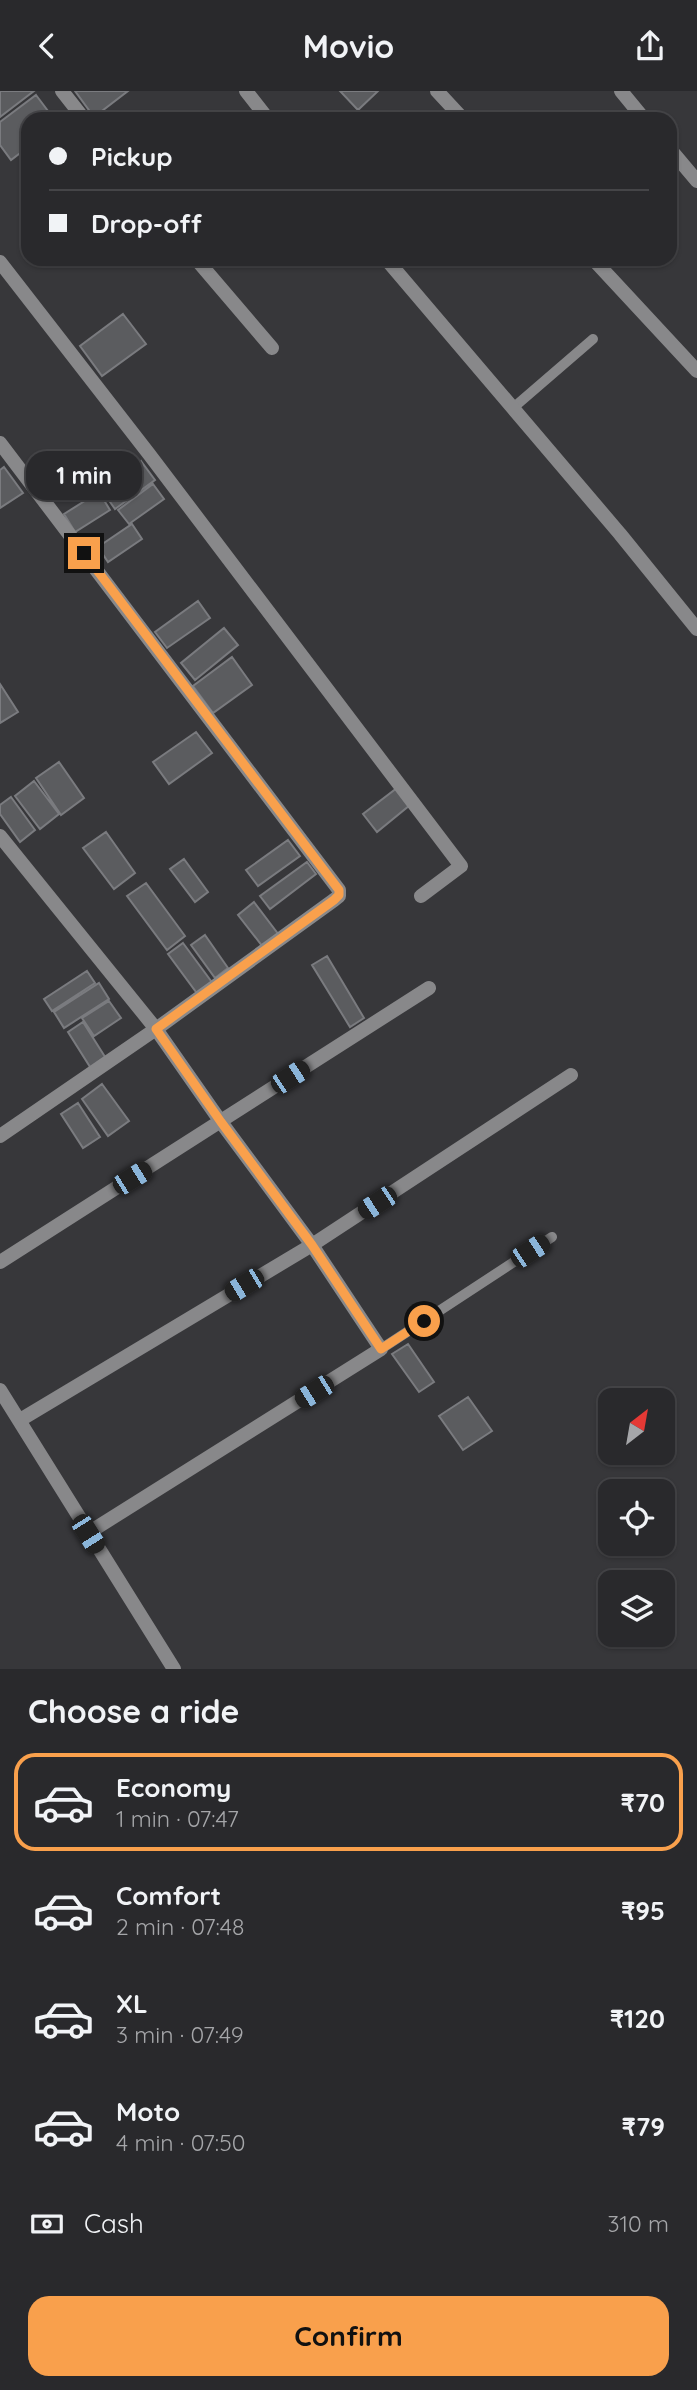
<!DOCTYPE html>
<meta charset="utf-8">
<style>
body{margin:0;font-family:Quicksand,sans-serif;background:#353538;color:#f1f3f6;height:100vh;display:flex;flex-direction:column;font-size:26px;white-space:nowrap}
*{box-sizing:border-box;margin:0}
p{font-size:23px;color:#a5a6a9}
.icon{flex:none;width:38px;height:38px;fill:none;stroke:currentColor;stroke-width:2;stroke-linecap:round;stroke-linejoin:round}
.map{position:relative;height:1578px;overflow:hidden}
.panel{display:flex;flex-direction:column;background:#29292c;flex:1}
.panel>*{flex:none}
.hud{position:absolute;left:21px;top:21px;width:656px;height:154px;border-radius:21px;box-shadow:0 2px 5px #0004,0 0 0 2px #454548;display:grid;align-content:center;height:154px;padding:0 28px;background:#29292c}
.needle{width:46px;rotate:31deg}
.buttons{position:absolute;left:598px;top:1297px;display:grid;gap:14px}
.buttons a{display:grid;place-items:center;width:77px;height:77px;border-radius:14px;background:#29292c;box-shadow:0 2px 5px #0004,0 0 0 2px #454548;font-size:35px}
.end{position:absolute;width:32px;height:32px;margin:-16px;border:9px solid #f9a04c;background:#111;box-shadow:0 0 0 4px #111}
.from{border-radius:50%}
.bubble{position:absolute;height:49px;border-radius:21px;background:#29292c;box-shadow:0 2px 5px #0004,0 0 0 2px #454548;font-size:23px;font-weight:700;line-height:49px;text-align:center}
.car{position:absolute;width:21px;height:42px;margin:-21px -10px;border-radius:9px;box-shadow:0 0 5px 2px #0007;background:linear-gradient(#222 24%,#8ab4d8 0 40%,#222 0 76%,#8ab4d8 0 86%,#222 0)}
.hud b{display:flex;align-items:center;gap:24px;height:66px;font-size:26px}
.hud b+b{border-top:2px solid #454548}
.hud i{width:18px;height:18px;background:#f1f3f6}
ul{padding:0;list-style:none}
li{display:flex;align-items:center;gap:21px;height:98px;margin:0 14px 10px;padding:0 14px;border:4px solid transparent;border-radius:21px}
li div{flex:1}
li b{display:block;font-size:26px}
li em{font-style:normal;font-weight:700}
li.selected{border-color:#f9a04c}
li>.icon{width:63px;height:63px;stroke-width:1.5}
h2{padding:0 28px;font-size:32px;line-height:84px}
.pay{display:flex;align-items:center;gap:18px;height:77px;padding:0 28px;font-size:26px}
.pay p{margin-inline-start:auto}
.action{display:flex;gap:14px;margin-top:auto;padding:14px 28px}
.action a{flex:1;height:80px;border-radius:21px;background:#f9a04c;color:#111;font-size:28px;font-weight:700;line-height:80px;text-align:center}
header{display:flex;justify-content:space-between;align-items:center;height:91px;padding:0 28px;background:#29292c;font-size:32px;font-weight:700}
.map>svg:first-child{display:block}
.building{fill:#5b5c5f;stroke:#7a7b7f;stroke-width:2}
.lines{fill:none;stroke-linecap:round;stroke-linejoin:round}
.service{stroke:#88888a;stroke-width:10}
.minor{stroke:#88888a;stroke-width:14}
.route{stroke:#f9a04c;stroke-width:9}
</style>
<header><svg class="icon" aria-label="back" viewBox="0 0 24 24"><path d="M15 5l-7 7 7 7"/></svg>Movio<svg class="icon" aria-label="share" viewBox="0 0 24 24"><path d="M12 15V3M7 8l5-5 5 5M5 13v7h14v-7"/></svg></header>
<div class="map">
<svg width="697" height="1578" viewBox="0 0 697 1578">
<rect width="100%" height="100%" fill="#37373a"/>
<path class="building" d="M 0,0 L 34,0 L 0,26 Z
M 75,0 L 128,0 L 94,26 Z
M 340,0 L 378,0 L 358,19 Z
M 36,4 L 54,28 L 28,28 L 28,56 L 11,69 L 0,54 L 0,31 Z
M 123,223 L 146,253 L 102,285 L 80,255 Z
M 141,370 L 155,389 L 115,418 L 101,398 Z
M 4,376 L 23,402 L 0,417 L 0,379 Z
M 153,393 L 164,408 L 129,433 L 118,419 Z
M 99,401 L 110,419 L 75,441 L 64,423 Z
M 132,433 L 142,448 L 108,471 L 98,456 Z
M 198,510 L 210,527 L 167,557 L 155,541 Z
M 224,537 L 238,554 L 195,589 L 181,572 Z
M 232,566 L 252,594 L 213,622 L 193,595 Z
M 0,593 L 18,621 L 0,632 Z
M 196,641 L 212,662 L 169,693 L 153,671 Z
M 59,671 L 84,707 L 61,724 L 36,687 Z
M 34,690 L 59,723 L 40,738 L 15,705 Z
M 397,697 L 410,714 L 377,741 L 363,723 Z
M 11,706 L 35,739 L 20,751 L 0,723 L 0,714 Z
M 106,741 L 135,782 L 114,798 L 83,757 Z
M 288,749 L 300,765 L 258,795 L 246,779 Z
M 184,768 L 208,801 L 195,811 L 170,778 Z
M 307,771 L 316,783 L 270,818 L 260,805 Z
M 146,792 L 185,845 L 167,859 L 127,805 Z
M 254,811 L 279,844 L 263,856 L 238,824 Z
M 205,844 L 228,877 L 215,887 L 191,854 Z
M 183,852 L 214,894 L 199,905 L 168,863 Z
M 327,865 L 364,927 L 350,936 L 312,874 Z
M 87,880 L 95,892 L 52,920 L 44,908 Z
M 99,892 L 109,908 L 64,937 L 54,921 Z
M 109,910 L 121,927 L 94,945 L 82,927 Z
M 83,931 L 107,969 L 92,979 L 68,941 Z
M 102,993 L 129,1030 L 108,1045 L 82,1008 Z
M 78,1012 L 100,1046 L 83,1057 L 61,1023 Z
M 408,1253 L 434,1291 L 419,1301 L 392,1263 Z
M 468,1306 L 492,1340 L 463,1359 L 439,1325 Z"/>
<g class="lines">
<path class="service" d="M 513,317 L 593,248
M 381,1258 L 552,1146"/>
<path class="minor" d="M 62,0 L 84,28
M 246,0 L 268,28
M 437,0 L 463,28
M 621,0 L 644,28
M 670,58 L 697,90
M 196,168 L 272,257
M 386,168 L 620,443 L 697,538
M 593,168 L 697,280
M 0,171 L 149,363 L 461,775 L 421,805
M 0,352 L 339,799 L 339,805 L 334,809 L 156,938 L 0,1045
M 0,745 L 156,938 L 221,1031 L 312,1154 L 381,1258 L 88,1442
M 0,1171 L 429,897
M 0,1299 L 174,1578
M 20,1329 L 312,1154 L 571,984"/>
</g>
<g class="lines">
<path class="route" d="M 84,462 L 339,799 L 339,804 L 334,809 L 156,938 L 221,1031 L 312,1154 L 381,1258 L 424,1230"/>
</g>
</svg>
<div class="buttons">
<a><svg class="needle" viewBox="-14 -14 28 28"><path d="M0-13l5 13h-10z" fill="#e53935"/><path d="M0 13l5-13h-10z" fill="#a5a6a9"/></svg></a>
<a><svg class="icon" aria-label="locate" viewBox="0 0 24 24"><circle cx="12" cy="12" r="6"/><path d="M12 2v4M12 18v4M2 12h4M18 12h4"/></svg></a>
<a><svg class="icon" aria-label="layers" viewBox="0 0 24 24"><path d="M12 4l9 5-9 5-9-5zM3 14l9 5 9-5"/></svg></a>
</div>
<i class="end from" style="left:424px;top:1230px"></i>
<i class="end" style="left:84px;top:462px"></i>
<div class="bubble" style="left:26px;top:360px;width:116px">1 min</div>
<i class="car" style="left:290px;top:986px;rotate:57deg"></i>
<i class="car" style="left:132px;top:1087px;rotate:58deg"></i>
<i class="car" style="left:377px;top:1112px;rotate:237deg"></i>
<i class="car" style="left:530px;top:1160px;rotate:57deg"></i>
<i class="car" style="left:244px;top:1194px;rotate:239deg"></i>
<i class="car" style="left:314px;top:1301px;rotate:238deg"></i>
<i class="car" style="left:88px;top:1443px;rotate:148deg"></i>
<div class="hud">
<b><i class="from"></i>Pickup</b>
<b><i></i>Drop-off</b>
</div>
</div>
<section class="panel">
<h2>Choose a ride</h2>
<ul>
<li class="selected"><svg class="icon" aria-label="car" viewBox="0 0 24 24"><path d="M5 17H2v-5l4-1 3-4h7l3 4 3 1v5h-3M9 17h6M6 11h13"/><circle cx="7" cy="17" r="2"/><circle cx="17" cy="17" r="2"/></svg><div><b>Economy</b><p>1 min · 07:47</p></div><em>₹70</em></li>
<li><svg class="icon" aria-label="car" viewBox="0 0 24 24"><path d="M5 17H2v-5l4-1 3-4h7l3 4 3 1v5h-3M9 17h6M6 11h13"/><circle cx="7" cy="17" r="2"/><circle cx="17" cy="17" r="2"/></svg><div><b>Comfort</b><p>2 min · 07:48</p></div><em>₹95</em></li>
<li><svg class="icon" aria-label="car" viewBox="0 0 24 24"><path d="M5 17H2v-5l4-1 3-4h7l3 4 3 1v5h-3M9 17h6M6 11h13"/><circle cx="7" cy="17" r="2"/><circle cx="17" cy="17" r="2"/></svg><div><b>XL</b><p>3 min · 07:49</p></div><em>₹120</em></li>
<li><svg class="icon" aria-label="car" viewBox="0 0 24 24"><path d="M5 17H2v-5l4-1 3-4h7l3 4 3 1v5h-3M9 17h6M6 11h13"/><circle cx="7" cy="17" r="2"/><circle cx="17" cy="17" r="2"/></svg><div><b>Moto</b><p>4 min · 07:50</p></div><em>₹79</em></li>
</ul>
<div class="pay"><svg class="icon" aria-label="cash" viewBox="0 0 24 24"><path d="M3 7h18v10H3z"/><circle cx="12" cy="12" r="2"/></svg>Cash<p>310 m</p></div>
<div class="action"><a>Confirm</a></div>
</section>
